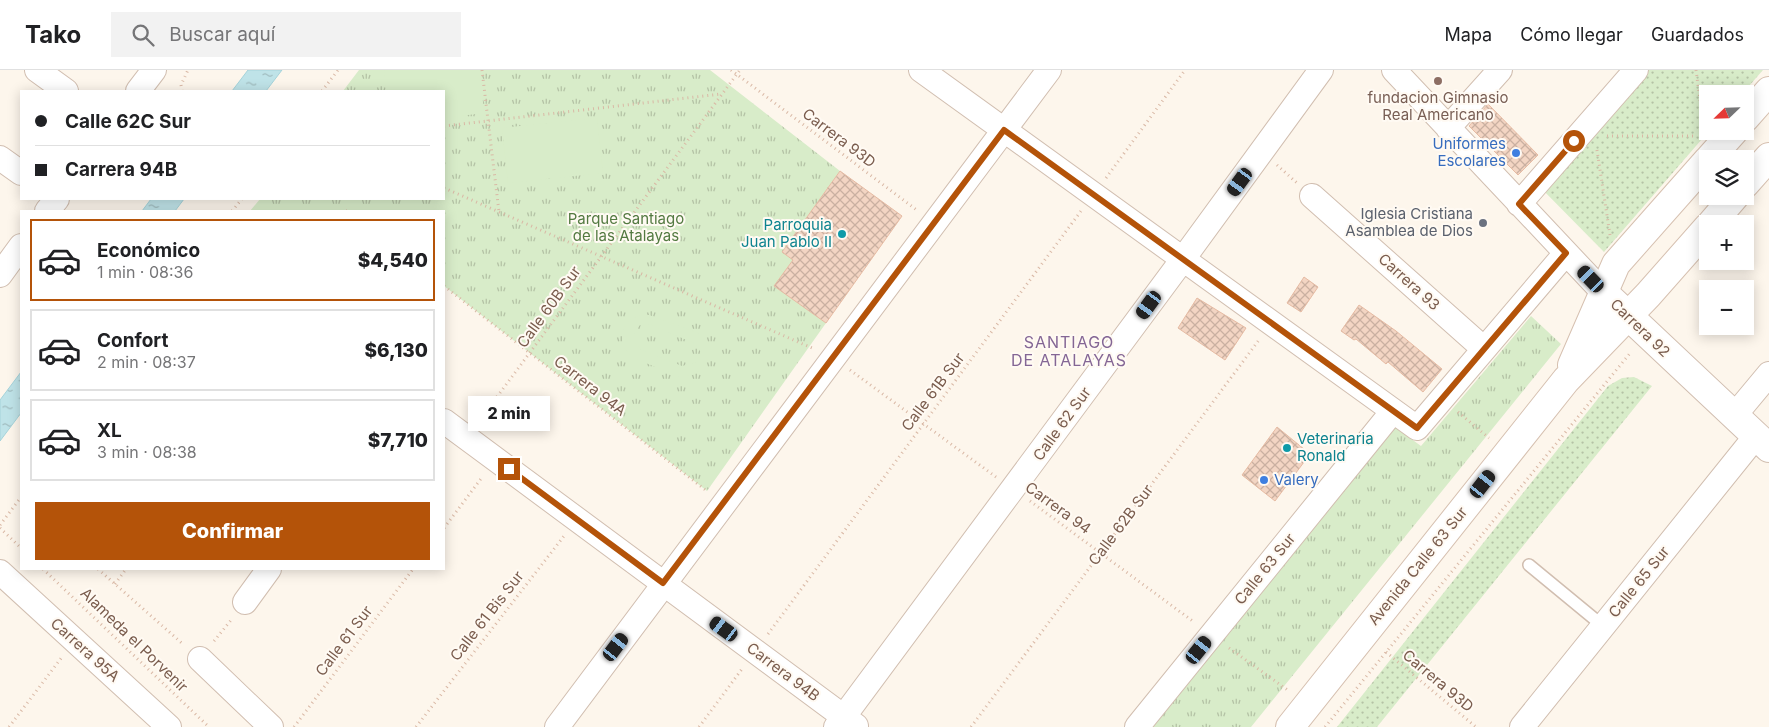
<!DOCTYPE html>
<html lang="es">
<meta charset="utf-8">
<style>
body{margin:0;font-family:Inter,sans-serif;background:#f2f2f2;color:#202124;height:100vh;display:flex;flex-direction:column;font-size:19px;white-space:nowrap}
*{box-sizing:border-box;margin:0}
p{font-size:16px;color:#757577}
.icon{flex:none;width:28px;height:28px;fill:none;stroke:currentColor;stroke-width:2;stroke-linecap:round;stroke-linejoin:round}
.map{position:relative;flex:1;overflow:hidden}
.drawer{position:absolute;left:20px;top:140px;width:425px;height:360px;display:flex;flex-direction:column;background:#fff;border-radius:0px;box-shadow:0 2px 12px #0003}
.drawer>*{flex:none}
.hud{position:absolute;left:20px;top:20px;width:425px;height:110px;border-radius:0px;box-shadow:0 2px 12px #0003;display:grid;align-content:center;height:110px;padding:0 15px;background:#fff}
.needle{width:32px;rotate:247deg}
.buttons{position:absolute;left:1699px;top:15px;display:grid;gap:10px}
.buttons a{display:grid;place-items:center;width:55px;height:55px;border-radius:0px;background:#fff;box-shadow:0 2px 12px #0003;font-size:25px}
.end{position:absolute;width:22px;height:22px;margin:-11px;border:6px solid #b45309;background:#fff;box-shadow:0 0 0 2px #fff}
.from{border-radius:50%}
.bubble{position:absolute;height:35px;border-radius:0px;background:#fff;box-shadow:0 2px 12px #0003;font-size:16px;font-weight:800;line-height:35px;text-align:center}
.car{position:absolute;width:15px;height:30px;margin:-15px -8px;border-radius:6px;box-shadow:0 0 4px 1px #0007;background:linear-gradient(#222 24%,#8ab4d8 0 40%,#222 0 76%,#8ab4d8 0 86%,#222 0)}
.hud b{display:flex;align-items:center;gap:18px;height:48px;font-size:19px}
.hud b+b{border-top:1px solid #e0e0e0}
.hud i{width:12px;height:12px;background:#202124}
ul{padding:9px 0 0;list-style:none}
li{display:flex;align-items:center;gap:15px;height:82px;margin:0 10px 8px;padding:0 5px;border:2px solid #e0e0e0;border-radius:0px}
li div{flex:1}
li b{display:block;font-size:19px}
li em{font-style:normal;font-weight:800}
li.on{border-color:#b45309}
li>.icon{width:45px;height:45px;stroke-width:1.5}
.action{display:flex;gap:10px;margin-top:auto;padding:10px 15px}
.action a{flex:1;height:58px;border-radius:0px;background:#b45309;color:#fff;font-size:20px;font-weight:800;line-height:58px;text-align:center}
header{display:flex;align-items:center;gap:30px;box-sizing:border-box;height:70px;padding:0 25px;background:#fff;border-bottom:1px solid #e0e0e0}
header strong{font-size:24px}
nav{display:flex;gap:28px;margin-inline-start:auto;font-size:18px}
.search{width:350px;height:45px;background:#f2f2f2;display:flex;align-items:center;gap:12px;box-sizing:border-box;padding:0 18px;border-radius:0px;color:#757577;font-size:19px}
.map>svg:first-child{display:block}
.grass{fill:url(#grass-dots)}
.park{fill:url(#park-tufts)}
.garden{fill:#d8ecc9;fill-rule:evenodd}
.water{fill:url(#water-ripples);stroke:#a5d3da}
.building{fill:url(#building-cross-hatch);stroke:#e6bba3}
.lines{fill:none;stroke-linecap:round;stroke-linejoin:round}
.service-casing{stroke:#d1beb0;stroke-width:14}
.minor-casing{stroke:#d1beb0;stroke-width:26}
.tertiary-casing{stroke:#d1beb0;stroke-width:30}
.secondary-casing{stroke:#d6c0b0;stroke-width:30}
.path{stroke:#d9b8a5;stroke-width:3;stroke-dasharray:1 4;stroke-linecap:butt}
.service{stroke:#fff;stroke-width:11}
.minor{stroke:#fff;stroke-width:24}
.tertiary{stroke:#fff;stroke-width:28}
.secondary{stroke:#fff;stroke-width:28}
.route{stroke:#b45309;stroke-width:6}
.education-dot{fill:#8d6e63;stroke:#fffaf3;stroke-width:2}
.shop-dot{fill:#3f7fe0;stroke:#fffaf3;stroke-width:2}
.worship-dot{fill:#6b7280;stroke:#fffaf3;stroke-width:2}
.culture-dot{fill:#0f9aa8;stroke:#fffaf3;stroke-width:2}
.labels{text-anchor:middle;stroke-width:4;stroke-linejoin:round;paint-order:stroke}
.education-label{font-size:15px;fill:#785e54;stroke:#fffaf3}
.street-label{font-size:15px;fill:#7a5c4d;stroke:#fffaf3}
.shop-label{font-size:15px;fill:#366cbe;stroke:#fffaf3;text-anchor:end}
.worship-label{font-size:15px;fill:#5b616d;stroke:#fffaf3;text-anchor:end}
.park-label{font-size:15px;fill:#537a41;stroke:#fffaf3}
.culture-label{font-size:15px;fill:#0d838f;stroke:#fffaf3;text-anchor:end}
.neighbourhood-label{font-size:16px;letter-spacing:1px;fill:#846695;stroke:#fffaf3}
</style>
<header>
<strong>Tako</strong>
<div class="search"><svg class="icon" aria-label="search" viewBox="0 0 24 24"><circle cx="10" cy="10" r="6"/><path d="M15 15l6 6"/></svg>Buscar aquí</div>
<nav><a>Mapa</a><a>Cómo llegar</a><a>Guardados</a></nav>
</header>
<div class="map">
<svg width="1769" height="657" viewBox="0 0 1769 657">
<defs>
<pattern id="grass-dots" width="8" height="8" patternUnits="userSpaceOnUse" patternTransform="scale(1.25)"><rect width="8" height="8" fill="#d8ecc9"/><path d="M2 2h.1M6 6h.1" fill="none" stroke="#b4c2a5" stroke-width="1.8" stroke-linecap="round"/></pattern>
<pattern id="park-tufts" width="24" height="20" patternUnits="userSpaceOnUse" patternTransform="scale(1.25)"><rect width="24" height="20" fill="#d8ecc9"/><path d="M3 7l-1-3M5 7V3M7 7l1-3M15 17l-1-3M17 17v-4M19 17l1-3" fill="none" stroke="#b4c2a5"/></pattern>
<pattern id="water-ripples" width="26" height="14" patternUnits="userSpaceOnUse" patternTransform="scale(1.25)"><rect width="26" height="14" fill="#bfe3e8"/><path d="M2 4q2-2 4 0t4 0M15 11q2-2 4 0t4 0" fill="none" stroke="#a0bbbe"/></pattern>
<pattern id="building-cross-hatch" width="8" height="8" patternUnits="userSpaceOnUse" patternTransform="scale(1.25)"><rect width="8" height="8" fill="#f3d5c3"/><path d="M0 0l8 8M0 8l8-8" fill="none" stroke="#cab0a1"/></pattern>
</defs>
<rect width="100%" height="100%" fill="#fdf6ec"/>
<path class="grass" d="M 1636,0 L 1763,0 L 1742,24 L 1708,24 L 1708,61 L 1709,61 L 1604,182 L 1536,113 Z
M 1634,307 L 1652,316 L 1377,657 L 1337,657 L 1608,316 L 1622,308 Z"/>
<path class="park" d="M 359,0 L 710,0 L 840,101 L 782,182 L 793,190 L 775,216 L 826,253 L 707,421 L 444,216 L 444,141 L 250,141 L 260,129 L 444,129 L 444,21 L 343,21 Z
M 1531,246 L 1561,274 L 1251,657 L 1151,657 L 1392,355 L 1421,376 Z"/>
<path class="garden" d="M 384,0 L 480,0 L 484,43 L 444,48 L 444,21 L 386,21 Z
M 597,48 L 603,103 L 508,113 L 502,58 Z
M 641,245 L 649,245 L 698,263 L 708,274 L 709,283 C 706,298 697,306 681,307 L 633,288 C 616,274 619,251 641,245 ZM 649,254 L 696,274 L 701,283 L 697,292 L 682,296 L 640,279 L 635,272 L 634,263 L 640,255 Z"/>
<path class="water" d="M 248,0 L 282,0 L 266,21 L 232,21 Z
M 151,129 L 184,129 L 175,141 L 142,141 Z
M 21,302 L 21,343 L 0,371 L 0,330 Z"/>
<path class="building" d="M 1488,34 L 1538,85 L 1518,105 L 1469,56 Z
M 840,101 L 902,146 L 826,253 L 774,216 L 793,190 L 782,182 Z
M 1304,207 L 1318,217 L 1301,242 L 1287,233 Z
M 1197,228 L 1246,258 L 1225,290 L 1178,258 Z
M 1359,235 L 1396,261 L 1442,299 L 1423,322 L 1388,292 L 1386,294 L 1356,269 L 1354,270 L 1341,261 Z
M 1277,357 L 1310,384 L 1275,431 L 1242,405 Z"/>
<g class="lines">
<defs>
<path id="service" d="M 1529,495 L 1603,556"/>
<path id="minor" d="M 37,0 L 66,21
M 921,0 L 1417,358 L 1566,183
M 1394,0 L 1603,222
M 138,21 L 154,0
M 1448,58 L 1500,0
M 0,88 L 21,103
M 1312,126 L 1484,279
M 1519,134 L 1636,0
M 47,141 L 57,129
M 0,205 L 21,176
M 1734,346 L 1769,304
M 444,351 L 856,656
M 0,502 L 169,657
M 245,532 L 269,499
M 200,589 L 271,657
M 557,657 L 1049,0
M 836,657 L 1183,189 L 1321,0
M 1137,657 L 1393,341
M 1522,657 L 1756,366"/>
<path id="tertiary" d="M 1603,222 L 1769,378"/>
<path id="secondary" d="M 1745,48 L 1769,21
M 1709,89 L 1734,61
M 1745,114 L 1769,87
M 1711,154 L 1735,126
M 1572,295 L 1616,194 L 1708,90
M 1290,657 L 1566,310 L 1648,225 L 1708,157"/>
</defs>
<use href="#service" class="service-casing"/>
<use href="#minor" class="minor-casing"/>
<use href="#tertiary" class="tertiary-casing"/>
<use href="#secondary" class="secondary-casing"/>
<path class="path" d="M 482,0 L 499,142
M 731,0 L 918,141
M 1696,0 L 1704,59
M 182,21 L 181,15 L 188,0
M 322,21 L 338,0
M 444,56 L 721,24
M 1607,66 L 1696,66
M 1597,80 L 1610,165
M 1277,95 L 1297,113
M 1106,108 L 1185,0
M 444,118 L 812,278
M 232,141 L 242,129
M 346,141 L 347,141
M 444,216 L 708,422
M 850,300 L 996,407
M 1458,342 L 1489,368
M 479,351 L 740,0
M 1030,431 L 1194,552
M 0,455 L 21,427
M 0,458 L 21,478
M 444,458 L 483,406
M 43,499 L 209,657
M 98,499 L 184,575
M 115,514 L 126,499
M 768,564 L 1081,141
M 214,571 L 232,549
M 1229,578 L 1289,621
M 1386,582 L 1476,657
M 9,657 L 62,587
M 294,657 L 413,499
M 416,657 L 564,466
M 699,657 L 742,599
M 971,657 L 1259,270
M 1325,657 L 1631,282"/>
<use href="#service" class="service"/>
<use href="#minor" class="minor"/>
<use href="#tertiary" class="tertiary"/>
<use href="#secondary" class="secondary"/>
</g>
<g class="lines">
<path class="route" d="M 509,399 L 663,513 L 1004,60 L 1417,358 L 1566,183 L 1519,134 L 1574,71"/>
</g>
<circle class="education-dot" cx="1438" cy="11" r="5"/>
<g class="shop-dot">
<circle cx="1516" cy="83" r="5"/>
<circle cx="1264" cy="410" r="5"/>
</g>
<circle class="worship-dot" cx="1483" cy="153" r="5"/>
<g class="culture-dot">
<circle cx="842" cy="164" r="5"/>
<circle cx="1287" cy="378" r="5"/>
</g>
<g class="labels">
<g class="education-label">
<text x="1438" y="33">fundacion Gimnasio<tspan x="1438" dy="17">Real Americano</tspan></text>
</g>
<g class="street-label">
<text transform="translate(839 68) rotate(37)" y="5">Carrera 93D</text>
<text transform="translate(1409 212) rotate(42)" y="5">Carrera 93</text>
<text transform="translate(549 237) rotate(-54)" y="5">Calle 60B Sur</text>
<text transform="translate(1640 258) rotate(44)" y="5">Carrera 92</text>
<text transform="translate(590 316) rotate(38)" y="5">Carrera 94A</text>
<text transform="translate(933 322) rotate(-53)" y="5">Calle 61B Sur</text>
<text transform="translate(1062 354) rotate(-54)" y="5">Calle 62 Sur</text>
<text transform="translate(1058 438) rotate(36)" y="5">Carrera 94</text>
<text transform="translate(1121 455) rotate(-53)" y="5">Calle 62B Sur</text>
<text transform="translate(1418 496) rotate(-51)" y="5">Avenida Calle 63 Sur</text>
<text transform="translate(1265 499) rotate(-51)" y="5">Calle 63 Sur</text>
<text transform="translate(1639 512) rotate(-51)" y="5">Calle 65 Sur</text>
<text transform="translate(487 546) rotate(-52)" y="5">Calle 61 Bis Sur</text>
<text transform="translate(134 570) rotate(44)" y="5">Alameda el Porvenir</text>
<text transform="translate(344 571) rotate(-53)" y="5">Calle 61 Sur</text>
<text transform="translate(85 580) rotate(42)" y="5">Carrera 95A</text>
<text transform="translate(783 602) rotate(37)" y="5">Carrera 94B</text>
<text transform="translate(1438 611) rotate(40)" y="5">Carrera 93D</text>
</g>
<g class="shop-label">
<text x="1506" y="79">Uniformes<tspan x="1506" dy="17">Escolares</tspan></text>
<text x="1274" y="415" text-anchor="start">Valery</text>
</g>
<g class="worship-label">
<text x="1473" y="149">Iglesia Cristiana<tspan x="1473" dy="17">Asamblea de Dios</tspan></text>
</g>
<g class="park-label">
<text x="626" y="154">Parque Santiago<tspan x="626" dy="17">de las Atalayas</tspan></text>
</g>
<g class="culture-label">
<text x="832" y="160">Parroquia<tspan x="832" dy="17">Juan Pablo II</tspan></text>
<text x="1297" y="374" text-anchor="start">Veterinaria<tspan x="1297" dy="17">Ronald</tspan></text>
</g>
<g class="neighbourhood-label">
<text x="1069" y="278">SANTIAGO<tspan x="1069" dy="18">DE ATALAYAS</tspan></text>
</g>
</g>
</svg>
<div class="buttons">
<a><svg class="needle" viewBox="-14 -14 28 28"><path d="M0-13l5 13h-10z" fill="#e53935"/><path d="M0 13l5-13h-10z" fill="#757577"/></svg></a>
<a><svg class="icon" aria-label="layers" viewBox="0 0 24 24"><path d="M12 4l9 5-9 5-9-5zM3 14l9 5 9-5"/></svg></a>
<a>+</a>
<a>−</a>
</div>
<i class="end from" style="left:1574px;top:71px"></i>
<i class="end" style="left:509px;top:399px"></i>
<div class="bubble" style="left:468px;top:326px;width:82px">2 min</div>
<i class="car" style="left:1240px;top:112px;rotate:216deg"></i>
<i class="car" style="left:1591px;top:209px;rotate:316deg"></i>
<i class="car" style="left:1149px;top:235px;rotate:216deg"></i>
<i class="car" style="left:1483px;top:414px;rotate:38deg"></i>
<i class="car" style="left:724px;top:559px;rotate:306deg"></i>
<i class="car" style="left:616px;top:577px;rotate:37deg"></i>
<i class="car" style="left:1199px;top:580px;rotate:39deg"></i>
<div class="hud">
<b><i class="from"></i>Calle 62C Sur</b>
<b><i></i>Carrera 94B</b>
</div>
<section class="drawer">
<ul>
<li class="on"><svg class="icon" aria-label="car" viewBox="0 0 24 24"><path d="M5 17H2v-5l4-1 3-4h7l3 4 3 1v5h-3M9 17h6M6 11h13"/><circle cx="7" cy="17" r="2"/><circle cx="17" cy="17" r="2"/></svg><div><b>Económico</b><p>1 min · 08:36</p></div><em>$4,540</em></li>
<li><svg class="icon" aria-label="car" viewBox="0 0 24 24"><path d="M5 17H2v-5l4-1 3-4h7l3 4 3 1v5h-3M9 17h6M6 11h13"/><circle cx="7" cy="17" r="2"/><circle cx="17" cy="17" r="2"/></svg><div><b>Confort</b><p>2 min · 08:37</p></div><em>$6,130</em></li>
<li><svg class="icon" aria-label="car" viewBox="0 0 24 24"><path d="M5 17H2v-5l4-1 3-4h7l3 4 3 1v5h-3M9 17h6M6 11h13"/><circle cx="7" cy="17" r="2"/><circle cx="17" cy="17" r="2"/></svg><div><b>XL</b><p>3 min · 08:38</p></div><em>$7,710</em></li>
</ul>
<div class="action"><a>Confirmar</a></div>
</section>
</div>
